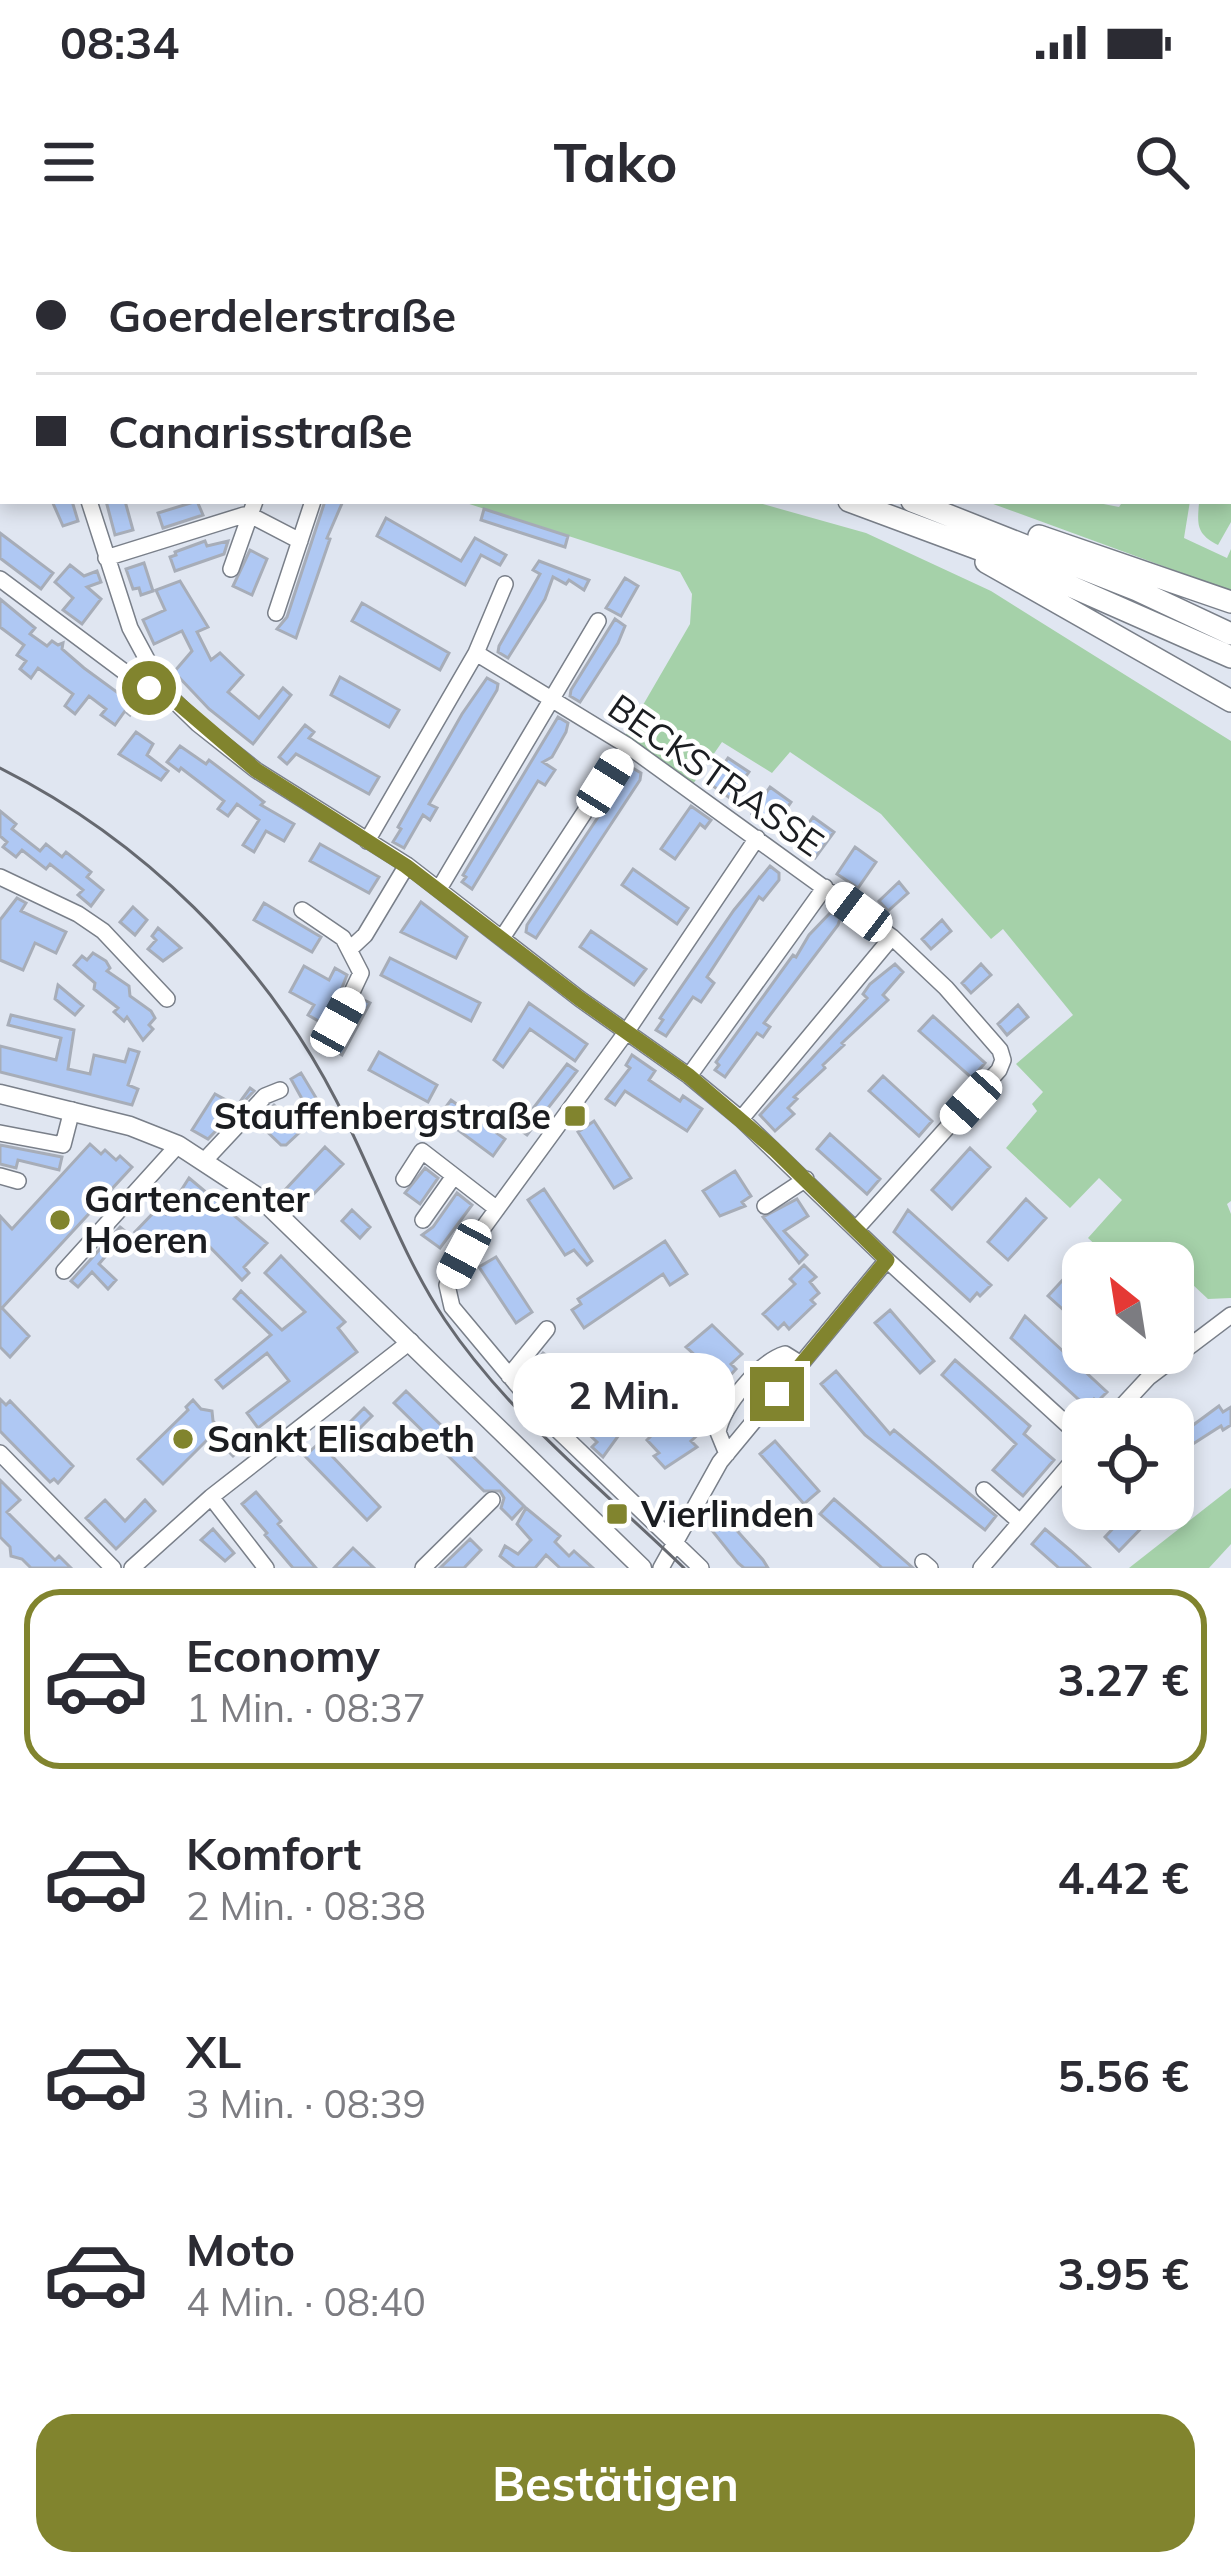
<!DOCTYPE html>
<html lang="de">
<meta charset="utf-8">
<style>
body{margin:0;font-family:Mulish,sans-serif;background:#f2f2f3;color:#2b2b33;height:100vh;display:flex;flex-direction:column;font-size:45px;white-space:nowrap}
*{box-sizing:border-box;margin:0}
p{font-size:39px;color:#7c7c81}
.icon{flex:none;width:66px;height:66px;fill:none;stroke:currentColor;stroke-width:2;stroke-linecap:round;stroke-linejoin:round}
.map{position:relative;height:1328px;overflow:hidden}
.drawer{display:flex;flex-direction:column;background:#fff;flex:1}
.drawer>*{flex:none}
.banner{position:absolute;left:0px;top:0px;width:1233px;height:264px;box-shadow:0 6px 18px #0003;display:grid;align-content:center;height:264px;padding:0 36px;background:#fff}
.needle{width:78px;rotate:330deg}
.controls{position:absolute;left:1062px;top:1002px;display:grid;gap:24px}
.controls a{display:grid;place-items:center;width:132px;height:132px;border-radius:24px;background:#fff;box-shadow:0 6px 18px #0003;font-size:60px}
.end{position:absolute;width:54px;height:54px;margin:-27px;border:15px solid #81842e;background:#fff;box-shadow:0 0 0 6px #fff}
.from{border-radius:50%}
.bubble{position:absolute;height:84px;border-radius:36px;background:#fff;box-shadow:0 6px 18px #0003;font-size:39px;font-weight:700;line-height:84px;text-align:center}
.car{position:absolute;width:36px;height:72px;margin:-36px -18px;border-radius:15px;box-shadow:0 0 9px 3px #0007;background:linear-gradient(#fff 24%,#345 0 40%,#fff 0 76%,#345 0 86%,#fff 0)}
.banner b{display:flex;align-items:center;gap:42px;height:114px;font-size:45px}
.banner b+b{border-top:3px solid #e1e1e2}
.banner i{width:30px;height:30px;background:#2b2b33}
ul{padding:21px 0 0;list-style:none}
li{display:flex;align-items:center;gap:36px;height:180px;margin:0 24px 18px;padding:0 12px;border:6px solid transparent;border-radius:36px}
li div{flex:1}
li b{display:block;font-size:45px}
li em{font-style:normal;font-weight:700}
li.on{border-color:#81842e}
li>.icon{width:108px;height:108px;stroke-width:1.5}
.button{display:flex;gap:24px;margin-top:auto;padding:24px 36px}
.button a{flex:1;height:138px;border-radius:36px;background:#81842e;color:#fff;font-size:48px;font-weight:700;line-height:138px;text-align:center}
.status{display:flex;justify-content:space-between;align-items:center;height:84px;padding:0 60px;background:#fff;direction:ltr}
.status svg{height:33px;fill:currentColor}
header{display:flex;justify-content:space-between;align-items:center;height:156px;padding:0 36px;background:#fff;font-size:54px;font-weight:700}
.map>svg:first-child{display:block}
.green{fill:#a5d1a9}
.building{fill:#afc8f3;stroke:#a7adb8;stroke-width:3}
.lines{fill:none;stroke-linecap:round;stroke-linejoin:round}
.minor-casing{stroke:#797f89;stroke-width:18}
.major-casing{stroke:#797f89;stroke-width:21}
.highway-casing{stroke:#797f89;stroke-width:24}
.minor{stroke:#fff;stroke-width:15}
.major{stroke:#fff;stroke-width:18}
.highway{stroke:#fff;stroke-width:21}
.tram{stroke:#666970;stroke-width:3}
.route{stroke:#81842e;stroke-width:15}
.poi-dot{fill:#81842e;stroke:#fff;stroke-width:4.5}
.labels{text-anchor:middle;stroke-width:9;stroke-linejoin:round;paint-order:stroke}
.street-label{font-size:36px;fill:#1b1d21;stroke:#fff}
.poi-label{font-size:36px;font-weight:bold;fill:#1b1d21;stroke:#fff;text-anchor:start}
</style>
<div class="status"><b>08:34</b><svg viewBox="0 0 49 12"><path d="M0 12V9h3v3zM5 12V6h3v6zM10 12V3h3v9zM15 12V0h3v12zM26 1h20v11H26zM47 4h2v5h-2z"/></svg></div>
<header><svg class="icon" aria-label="menu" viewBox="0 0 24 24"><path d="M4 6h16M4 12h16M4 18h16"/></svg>Tako<svg class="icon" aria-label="search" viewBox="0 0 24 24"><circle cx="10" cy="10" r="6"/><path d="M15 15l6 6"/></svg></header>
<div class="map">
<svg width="1231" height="1328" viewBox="0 0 1231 1328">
<rect width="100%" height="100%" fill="#e0e6f1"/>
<path class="green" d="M 0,0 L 435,0 L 3,3 L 0,67 Z
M 1231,215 L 1231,282 L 1218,305 C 1197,294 1197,286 1199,263 L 1230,261 Z
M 460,261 L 752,261 L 866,293 L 991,351 L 1231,501 L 1231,961 L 1227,964 L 1231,974 L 1231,1058 L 1208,1059 L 1176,1029 L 1173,1031 L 1173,1023 L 1115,1023 L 1088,998 L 1122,960 L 1099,938 L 1070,968 L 1006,908 L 1037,871 L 1032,864 L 1043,852 L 1016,824 L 1073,775 L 1003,689 L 991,699 L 881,574 L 790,512 L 772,533 L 722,502 L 693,544 L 625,496 L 690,384 L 692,354 L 680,332 Z
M 985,261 L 1088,261 L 1119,267 L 1123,261 L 1190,261 L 1184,298 L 1227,318 L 1231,309 L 1231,351 Z
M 1231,1248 L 1231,1304 L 1209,1328 L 1129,1328 Z"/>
<path class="building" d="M 52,261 L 72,261 L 78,281 L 63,286 Z
M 106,261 L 125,261 L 133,290 L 115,295 Z
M 197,261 L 203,275 L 163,288 L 158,273 Z
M 325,261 L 343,261 L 327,298 L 330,299 L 296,398 L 277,389 L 287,377 Z
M 484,269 L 568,296 L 565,307 L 481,280 Z
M 386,278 L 461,321 L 475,298 L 506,315 L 500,325 L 481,315 L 465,345 L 377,296 Z
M 0,293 L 53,333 L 41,349 L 0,318 Z
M 205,301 L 207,306 L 228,301 L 224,314 L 175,331 L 170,317 L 176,315 L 175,312 Z
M 250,310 L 267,319 L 252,355 L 233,346 Z
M 539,321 L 589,340 L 584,350 L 569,340 L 566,344 L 553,337 L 545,359 L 508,418 L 498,412 L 499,406 L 540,334 L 533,330 Z
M 144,323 L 153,351 L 141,355 L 139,348 L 133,349 L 126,329 Z
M 70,325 L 84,336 L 97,331 L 101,342 L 87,347 L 101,359 L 82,384 L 63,370 L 73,358 L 55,342 Z
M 625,338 L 638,346 L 621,376 L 606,368 Z
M 180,341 L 208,387 L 197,392 L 211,420 L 220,413 L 243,435 L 228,452 L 259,478 L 283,448 L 291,455 L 253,504 L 209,469 L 174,432 L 192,411 L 182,391 L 154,404 L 143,380 L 165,370 L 156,350 Z
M 0,359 L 35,388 L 30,394 L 47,406 L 52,401 L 58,405 L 63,403 L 62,409 L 84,428 L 136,466 L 130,475 L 125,471 L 115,485 L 101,475 L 106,469 L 89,456 L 75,474 L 65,466 L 73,454 L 38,428 L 31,438 L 20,429 L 26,421 L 17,415 L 24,405 L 0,387 Z
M 362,363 L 449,413 L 440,430 L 352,381 Z
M 615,379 L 625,386 L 618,403 L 580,462 L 570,456 L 571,450 Z
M 340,437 L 399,470 L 389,487 L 331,455 Z
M 487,438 L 498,444 L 497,450 L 429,564 L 437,568 L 430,580 L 423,575 L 404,608 L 393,602 L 401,589 L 398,587 L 462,474 Z
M 558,477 L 568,483 L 566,492 L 552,517 L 543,522 L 555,530 L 545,545 L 538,541 L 472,649 L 462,642 L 466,637 L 463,635 Z
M 305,485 L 314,492 L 309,498 L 379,537 L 369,554 L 296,514 L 287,524 L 279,517 Z
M 136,492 L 153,504 L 147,515 L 168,531 L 161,540 L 119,514 Z
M 180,506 L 206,524 L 209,520 L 264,562 L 261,565 L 294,584 L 284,601 L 266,591 L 254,612 L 243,605 L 259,580 L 237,564 L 228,576 L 218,569 L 224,561 L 181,528 L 179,531 L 167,522 Z
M 728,518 L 749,532 L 730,558 L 710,544 Z
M 631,527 L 641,533 L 640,540 L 536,698 L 526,692 L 527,685 Z
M 770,547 L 791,562 L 773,588 L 752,574 Z
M 691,566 L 711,580 L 705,588 L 700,584 L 675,619 L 661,609 Z
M 0,571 L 16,584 L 12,589 L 40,611 L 46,604 L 62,617 L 66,612 L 91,632 L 87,637 L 103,650 L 91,666 L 78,655 L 83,650 L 50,624 L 46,629 L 22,610 L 16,617 L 3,607 L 7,602 L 0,596 Z
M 813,577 L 834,592 L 815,618 L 794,604 Z
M 320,604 L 379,637 L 369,653 L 310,621 Z
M 855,607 L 876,622 L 858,648 L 837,634 Z
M 770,626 L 779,633 L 779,640 L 763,660 L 759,657 L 707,737 L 714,743 L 701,762 L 693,757 L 666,796 L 656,790 L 663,780 L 660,778 L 734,670 Z
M 633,629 L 688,668 L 677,684 L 622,645 Z
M 899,642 L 908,653 L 888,671 L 879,661 Z
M 17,658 L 26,663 L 21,671 L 66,692 L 56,713 L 35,703 L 23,730 L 0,720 L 0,680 Z
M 421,662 L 467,697 L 456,718 L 401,692 Z
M 264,663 L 321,697 L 312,712 L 254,680 Z
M 133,667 L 147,680 L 135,695 L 120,682 Z
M 831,672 L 840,679 L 838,685 L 764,783 L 770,787 L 763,797 L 757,793 L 725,837 L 715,830 L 719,825 L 716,822 L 793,715 L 796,717 L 809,695 Z
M 942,680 L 951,691 L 931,709 L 922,699 Z
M 158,688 L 181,708 L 163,721 L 148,709 L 156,700 L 152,696 Z
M 591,691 L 646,729 L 634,745 L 580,707 Z
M 93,713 L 106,721 L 110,728 L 107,731 L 129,746 L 130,756 L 151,771 L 155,778 L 149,785 L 153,789 L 143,800 L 127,777 L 124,781 L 114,772 L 118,768 L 94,749 L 95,743 L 74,725 L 82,716 L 87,720 Z
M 390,718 L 480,763 L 471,781 L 381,735 Z
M 895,724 L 903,732 L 883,755 L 888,760 L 842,803 L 844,805 L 823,825 L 825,828 L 794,857 L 797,859 L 788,868 L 794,874 L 775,891 L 760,875 L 867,758 L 863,754 L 870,744 Z
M 981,724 L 991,735 L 971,753 L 962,743 Z
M 304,726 L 329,740 L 335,728 L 347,735 L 327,786 L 308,775 L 314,765 L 290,752 Z
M 58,745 L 83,766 L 75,775 L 55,759 Z
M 362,759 L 370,763 L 342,815 L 332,809 L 349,787 Z
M 529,763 L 587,804 L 575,821 L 530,789 L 503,827 L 494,820 Z
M 1018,765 L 1028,777 L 1007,795 L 998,784 Z
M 11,775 L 74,790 L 68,829 L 90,834 L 94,815 L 125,822 L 129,809 L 139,812 L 128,845 L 138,849 L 132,865 L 0,832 L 0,806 L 56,820 L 61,798 L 8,785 Z
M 933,776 L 985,823 L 972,838 L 919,791 Z
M 379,812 L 437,845 L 428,862 L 369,830 Z
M 632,815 L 655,831 L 649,840 L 680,861 L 683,856 L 702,869 L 687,891 L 625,851 L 615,865 L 606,859 L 630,828 L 626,825 Z
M 567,824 L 577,831 L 527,895 L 509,882 L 516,873 L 525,879 Z
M 301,833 L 327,876 L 317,886 L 291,839 Z
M 883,836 L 932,881 L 919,896 L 869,851 Z
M 250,848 L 254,851 L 208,899 L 192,890 L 215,854 L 237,866 Z
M 451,860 L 505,899 L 493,916 L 439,876 Z
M 274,865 L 301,891 L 286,905 L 281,905 L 257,882 Z
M 594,881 L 631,938 L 614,948 L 578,892 Z
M 830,894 L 880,939 L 867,954 L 817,909 Z
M 90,904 L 101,914 L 105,910 L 116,920 L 120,916 L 132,927 L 2,1068 L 29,1096 L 10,1117 L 0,1107 L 0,976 L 12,989 Z
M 0,905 L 62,917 L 59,930 L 18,920 L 16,928 L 0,924 Z
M 325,907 L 343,924 L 301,967 L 284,951 Z
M 970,908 L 990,927 L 952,969 L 932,950 Z
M 425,928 L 438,938 L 420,964 L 405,953 Z
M 735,931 L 751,956 L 742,962 L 745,966 L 720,976 L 703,951 Z
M 189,938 L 267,1003 L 244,1027 L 249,1033 L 242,1040 L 200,997 L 196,1001 L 190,996 L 177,1009 L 170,1002 L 164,1009 L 151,996 L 148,1000 L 135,992 L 159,967 L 166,974 Z
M 544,949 L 592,1021 L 587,1025 L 574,1010 L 565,1015 L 528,960 Z
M 457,953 L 472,965 L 440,1008 L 422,995 L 433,987 Z
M 797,959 L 808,976 L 784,991 L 807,1015 L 799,1023 L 763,977 Z
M 1026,959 L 1046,978 L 1008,1020 L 988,1002 Z
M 352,970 L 370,987 L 360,998 L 342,981 Z
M 908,970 L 991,1045 L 980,1056 L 977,1053 L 970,1061 L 894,992 Z
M 120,987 L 126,992 L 99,1024 L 116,1040 L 108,1049 L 92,1032 L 78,1047 L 71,1041 Z
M 665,1001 L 687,1034 L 670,1045 L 663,1034 L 584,1088 L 572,1070 L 581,1064 L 578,1059 Z
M 281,1016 L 345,1082 L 338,1088 L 357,1112 L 258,1188 L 247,1173 L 289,1141 L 267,1113 L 223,1148 L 216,1140 L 271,1095 L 234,1059 L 241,1051 L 282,1090 L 305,1072 L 265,1033 Z
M 496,1017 L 532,1072 L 516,1083 L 479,1027 Z
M 1083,1018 L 1083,1059 L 1068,1074 L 1048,1056 Z
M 804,1025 L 816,1037 L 810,1042 L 819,1053 L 811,1060 L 815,1064 L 789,1089 L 784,1083 L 778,1089 L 763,1074 L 795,1044 L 790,1039 Z
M 890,1070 L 934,1121 L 920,1133 L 875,1083 Z
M 1025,1076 L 1107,1152 L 1097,1162 L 1094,1159 L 1087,1167 L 1011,1098 Z
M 712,1085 L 742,1114 L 731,1124 L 736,1129 L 725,1141 L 720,1136 L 708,1148 L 696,1136 L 700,1132 L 690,1122 L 696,1116 L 686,1107 Z
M 543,1113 L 566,1130 L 551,1151 L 527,1133 Z
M 955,1120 L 1030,1186 L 1024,1194 L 1054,1220 L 1023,1256 L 993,1230 L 1016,1204 L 942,1135 Z
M 836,1131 L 890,1194 L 894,1190 L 996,1276 L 985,1290 L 865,1195 L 821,1144 Z
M 591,1150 L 615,1173 L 603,1185 L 619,1195 L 603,1217 L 592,1207 L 597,1202 L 579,1185 L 583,1180 L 576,1174 L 579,1171 L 574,1161 Z
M 406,1151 L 524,1266 L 512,1279 L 501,1268 L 504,1258 L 500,1251 L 484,1251 L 394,1163 Z
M 0,1159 L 6,1165 L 10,1161 L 73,1226 L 58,1243 L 54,1239 L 50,1242 L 0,1191 Z
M 193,1160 L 201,1169 L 212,1171 L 213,1181 L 241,1209 L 233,1216 L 212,1195 L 163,1244 L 138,1219 L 188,1170 L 186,1167 Z
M 674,1161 L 702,1191 L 691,1201 L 697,1207 L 665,1228 L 654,1216 L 659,1213 L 647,1200 L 652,1195 L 644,1186 Z
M 1219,1166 L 1223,1172 L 1231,1167 L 1231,1185 L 1223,1190 L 1221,1186 L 1185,1209 L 1182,1205 L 1173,1211 L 1173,1190 L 1181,1185 L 1185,1191 Z
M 364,1168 L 372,1176 L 332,1216 L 380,1267 L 367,1280 L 305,1216 L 319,1203 L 324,1208 Z
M 775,1201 L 819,1251 L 804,1264 L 760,1214 Z
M 0,1240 L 20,1260 L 7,1272 L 55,1320 L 59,1316 L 71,1328 L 31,1328 L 22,1319 L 11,1316 L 10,1307 L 0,1297 Z
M 256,1252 L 281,1281 L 278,1284 L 316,1328 L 293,1328 L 265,1295 L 267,1293 L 242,1264 Z
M 834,1259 L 912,1327 L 913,1328 L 882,1328 L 820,1274 Z
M 105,1260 L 125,1281 L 145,1260 L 155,1271 L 116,1309 L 86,1278 Z
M 526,1268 L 560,1296 L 555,1302 L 569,1316 L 574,1311 L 593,1328 L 560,1328 L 546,1315 L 535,1328 L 515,1328 L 500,1316 L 505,1306 L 518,1314 L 531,1300 L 517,1284 Z
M 1105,1269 L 1160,1269 L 1119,1311 L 1105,1297 L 1119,1282 Z
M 724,1276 L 763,1320 L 768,1328 L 744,1328 L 738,1323 L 710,1288 Z
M 213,1289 L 234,1313 L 225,1321 L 201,1300 Z
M 1045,1289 L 1071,1311 L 1090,1328 L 1059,1328 L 1032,1304 Z
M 470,1299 L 481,1310 L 464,1328 L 440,1328 Z
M 353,1308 L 374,1328 L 334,1328 Z"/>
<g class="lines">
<defs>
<path id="minor" d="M 488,0 L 489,3
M 749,0 L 761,3
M 1221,0 L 1221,3
M 557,3 L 557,0
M 1230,122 L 1231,122
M 0,195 L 3,196
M 89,261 L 130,388 L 164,451
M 106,318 L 244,275 L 250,275 L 300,301
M 231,329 L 255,261
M 0,339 L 134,439 L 164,451 L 198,484 L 256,530 L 407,625 L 580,759 L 689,836 L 741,879 L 887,1020 L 1083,1199
M 276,373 L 313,261
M 476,413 L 628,506 L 892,697 L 946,748 L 1000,810 L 1003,820 L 999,830 L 857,988
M 367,601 L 476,413 L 505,344
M 0,637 L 78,674 L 103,691 L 167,759
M 439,649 L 598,381
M 302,670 L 343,698 L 361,733 L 338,782
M 502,698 L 628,506
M 350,709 L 365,695 L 407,625
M 689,836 L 825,647
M 741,879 L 892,697
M 0,893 L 63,905 L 72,870
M 205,920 L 265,856 L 280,850
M 0,936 L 18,941
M 404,939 L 422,911 L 497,969
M 765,966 L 806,939
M 423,980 L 454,936
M 64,1031 L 178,905
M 509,1136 L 547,1089
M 1110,1179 L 1149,1137 L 1231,1075
M 0,1213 L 113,1328
M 727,1214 L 718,1192 C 723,1166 759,1122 785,1114 L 801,1124
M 984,1250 L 1020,1282
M 211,1257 L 266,1328
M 923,1322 L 930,1328
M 132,1328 L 211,1257 L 411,1101
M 423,1328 L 492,1260
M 661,1328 L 720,1222 L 887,1020
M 701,1328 L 544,1177 L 452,1067 L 447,1045 L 464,1014 L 627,791 L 757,598
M 981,1328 L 1083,1209"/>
<path id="major" d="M 0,854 L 130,886 L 178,905 L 265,962 L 642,1328"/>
<path id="highway" d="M 0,83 L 3,83
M 0,105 L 3,105
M 849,261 L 1027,327 L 1231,417
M 912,261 L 1137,350 L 1231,394
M 1039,296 L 1231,362
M 986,322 L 1231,461"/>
</defs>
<use href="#minor" class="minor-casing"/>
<use href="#major" class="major-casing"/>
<use href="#highway" class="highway-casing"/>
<use href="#minor" class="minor"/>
<use href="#major" class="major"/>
<use href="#highway" class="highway"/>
<path class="tram" d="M 0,528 C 143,600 262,717 336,860 C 374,933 400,1012 445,1080 C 508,1174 602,1249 684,1328"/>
</g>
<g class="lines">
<path class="route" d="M 149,448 L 164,451 L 256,530 L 406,626 L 580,759 L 689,836 L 774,909 L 887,1020 L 777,1154"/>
</g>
<g class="poi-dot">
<rect x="563" y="864" width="24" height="24" rx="6"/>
<circle cx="60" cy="980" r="12"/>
<circle cx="183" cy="1199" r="12"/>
<rect x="605" y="1262" width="24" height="24" rx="6"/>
</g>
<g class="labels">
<g class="street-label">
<text transform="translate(716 535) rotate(35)" y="13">BECKSTRASSE</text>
</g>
<g class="poi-label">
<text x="551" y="889" text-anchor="end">Stauffenbergstraße</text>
<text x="84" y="972">Gartencenter<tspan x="84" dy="41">Hoeren</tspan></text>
<text x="207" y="1212">Sankt Elisabeth</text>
<text x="641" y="1287">Vierlinden</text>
</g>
</g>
</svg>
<div class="controls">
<a><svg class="needle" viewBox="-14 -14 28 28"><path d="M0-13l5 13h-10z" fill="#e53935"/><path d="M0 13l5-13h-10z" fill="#7c7c81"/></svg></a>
<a><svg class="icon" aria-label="locate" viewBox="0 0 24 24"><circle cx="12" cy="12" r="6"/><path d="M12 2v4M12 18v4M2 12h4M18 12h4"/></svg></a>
</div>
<i class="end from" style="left:149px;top:448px"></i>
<i class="end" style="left:777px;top:1154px"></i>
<div class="bubble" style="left:513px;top:1113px;width:222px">2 Min.</div>
<i class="car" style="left:605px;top:543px;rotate:32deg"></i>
<i class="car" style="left:859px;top:672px;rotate:307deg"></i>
<i class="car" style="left:338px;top:782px;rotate:29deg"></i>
<i class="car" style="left:971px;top:862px;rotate:222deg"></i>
<i class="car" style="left:464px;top:1014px;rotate:208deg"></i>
<div class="banner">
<b><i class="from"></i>Goerdelerstraße</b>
<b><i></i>Canarisstraße</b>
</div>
</div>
<section class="drawer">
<ul>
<li class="on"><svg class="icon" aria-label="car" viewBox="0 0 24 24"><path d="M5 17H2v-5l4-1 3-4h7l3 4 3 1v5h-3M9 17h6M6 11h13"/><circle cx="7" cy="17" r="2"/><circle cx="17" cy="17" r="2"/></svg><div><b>Economy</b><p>1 Min. · 08:37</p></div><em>3.27 €</em></li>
<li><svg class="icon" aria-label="car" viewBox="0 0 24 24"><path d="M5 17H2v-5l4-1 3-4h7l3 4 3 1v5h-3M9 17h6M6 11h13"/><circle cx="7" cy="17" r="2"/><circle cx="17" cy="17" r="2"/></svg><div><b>Komfort</b><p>2 Min. · 08:38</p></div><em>4.42 €</em></li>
<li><svg class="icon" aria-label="car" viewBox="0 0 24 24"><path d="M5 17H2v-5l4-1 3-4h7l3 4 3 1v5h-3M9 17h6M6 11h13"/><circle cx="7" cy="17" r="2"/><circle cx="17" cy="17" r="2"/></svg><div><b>XL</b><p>3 Min. · 08:39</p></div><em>5.56 €</em></li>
<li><svg class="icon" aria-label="car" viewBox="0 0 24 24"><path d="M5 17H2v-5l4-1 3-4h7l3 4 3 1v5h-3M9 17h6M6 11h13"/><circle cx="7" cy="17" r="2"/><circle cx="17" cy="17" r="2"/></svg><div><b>Moto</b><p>4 Min. · 08:40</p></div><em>3.95 €</em></li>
</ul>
<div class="button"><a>Bestätigen</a></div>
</section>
